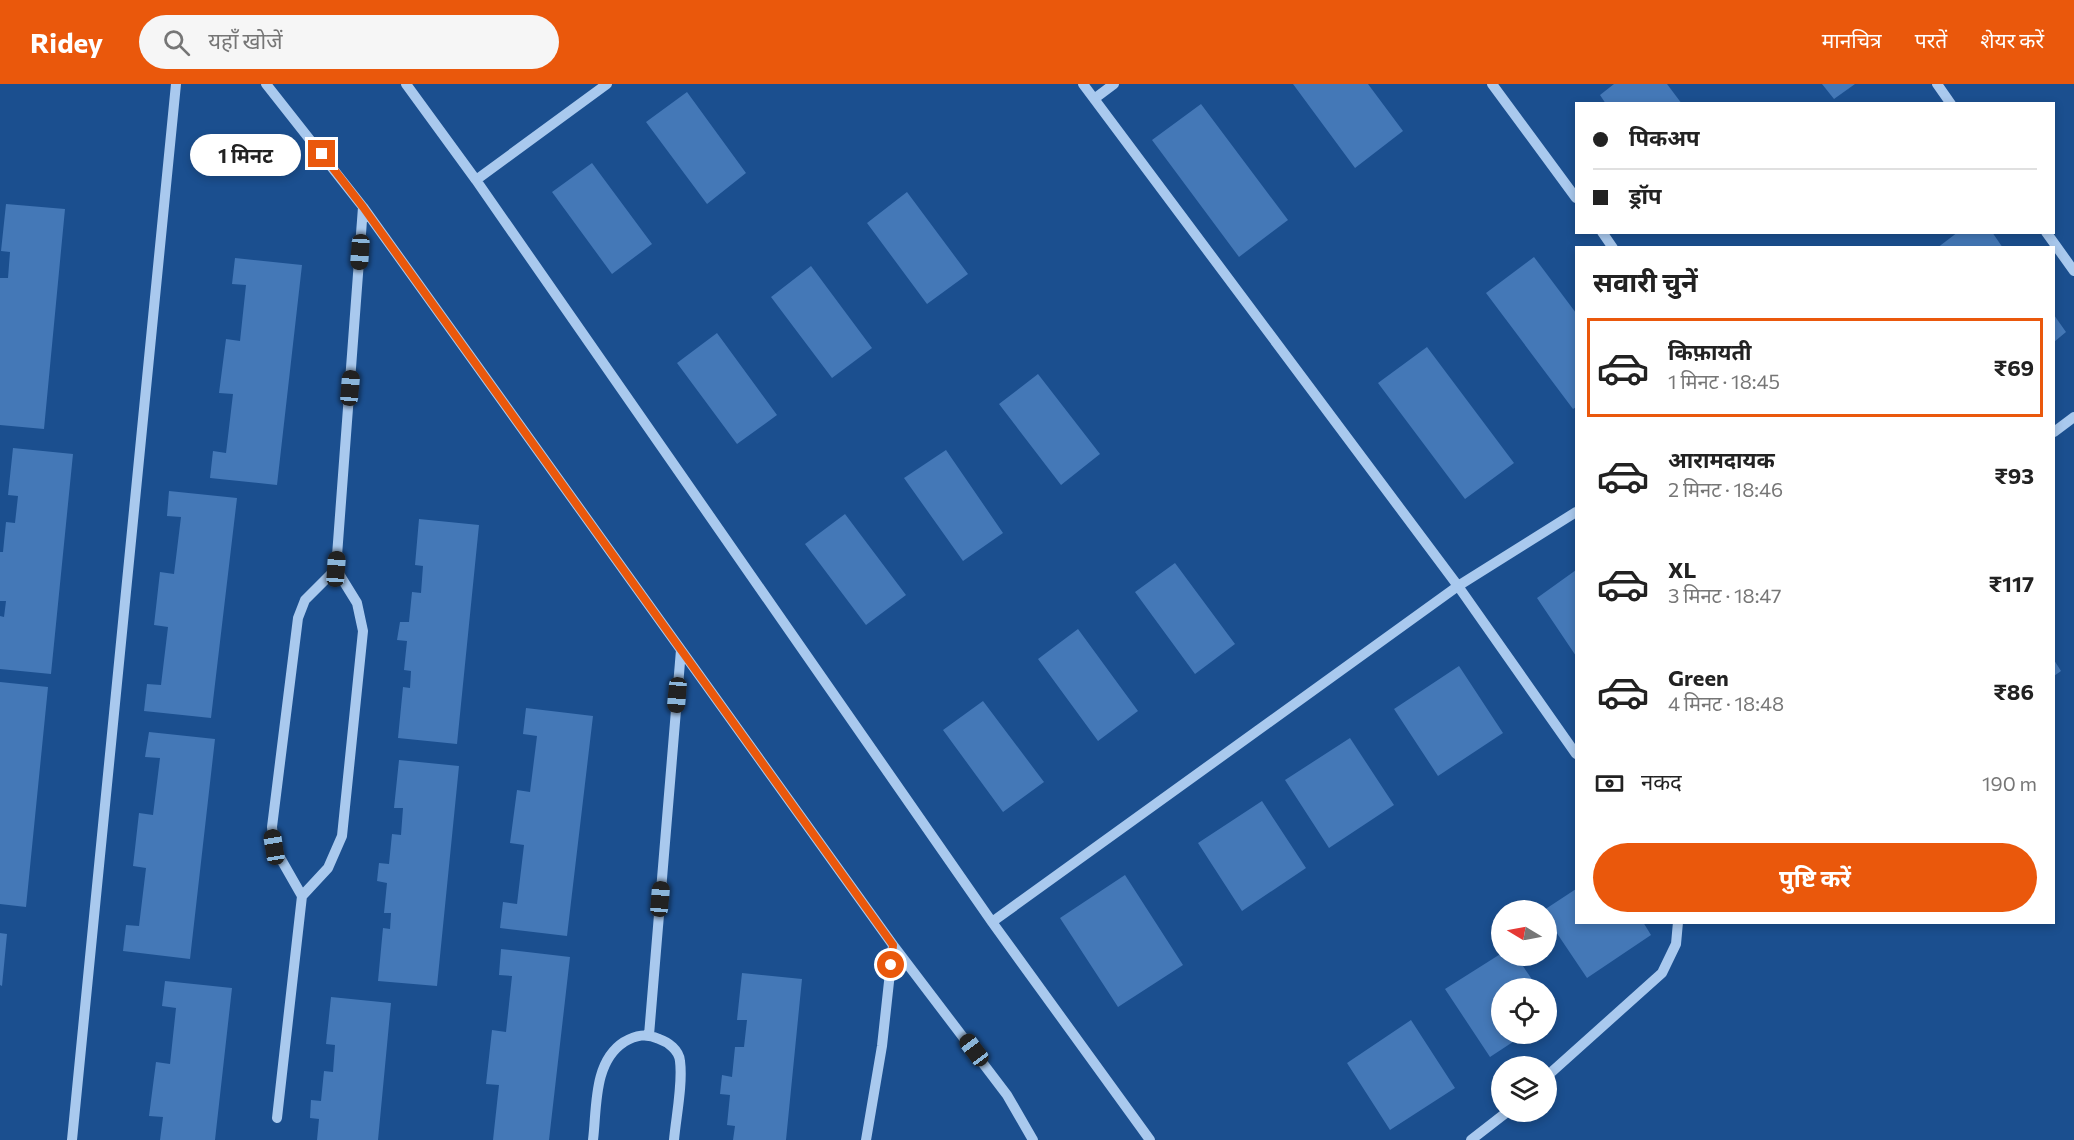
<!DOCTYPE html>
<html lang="hi">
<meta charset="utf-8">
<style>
body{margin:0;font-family:Commissioner,"Noto Sans Devanagari",sans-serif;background:#f6f6f6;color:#222;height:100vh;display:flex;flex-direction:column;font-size:22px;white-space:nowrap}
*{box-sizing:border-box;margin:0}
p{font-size:20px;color:#767676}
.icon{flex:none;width:33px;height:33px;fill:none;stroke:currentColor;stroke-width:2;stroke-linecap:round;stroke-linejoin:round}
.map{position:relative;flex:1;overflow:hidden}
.side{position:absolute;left:1575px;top:162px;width:480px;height:678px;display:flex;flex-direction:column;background:#fff;border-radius:0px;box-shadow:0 3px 9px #0003}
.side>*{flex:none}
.banner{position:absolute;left:1575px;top:18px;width:480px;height:132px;border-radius:0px;box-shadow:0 3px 9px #0003;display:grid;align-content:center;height:132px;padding:0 18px;background:#fff}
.needle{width:39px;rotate:280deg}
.fabs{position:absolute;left:1491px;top:816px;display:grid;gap:12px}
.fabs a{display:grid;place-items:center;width:66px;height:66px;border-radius:50%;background:#fff;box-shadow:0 3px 9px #0003;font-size:30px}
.end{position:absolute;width:27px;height:27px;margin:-14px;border:8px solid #ea580c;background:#fff;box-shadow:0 0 0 3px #fff}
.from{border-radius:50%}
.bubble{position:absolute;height:42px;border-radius:21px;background:#fff;box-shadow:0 3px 9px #0003;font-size:20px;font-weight:700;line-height:42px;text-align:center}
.car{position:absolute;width:18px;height:36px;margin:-18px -9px;border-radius:8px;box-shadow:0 0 4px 2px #0007;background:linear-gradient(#222 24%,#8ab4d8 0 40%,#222 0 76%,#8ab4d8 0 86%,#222 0)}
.banner b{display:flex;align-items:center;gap:21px;height:57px;font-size:22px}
.banner b+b{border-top:2px solid #e0e0e0}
.banner i{width:15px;height:15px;background:#222}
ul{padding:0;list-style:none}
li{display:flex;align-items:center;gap:18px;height:99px;margin:0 12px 9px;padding:0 6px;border:3px solid transparent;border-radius:0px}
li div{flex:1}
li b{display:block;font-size:22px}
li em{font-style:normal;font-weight:700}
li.selected{border-color:#ea580c}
li>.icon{width:54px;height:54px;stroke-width:1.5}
h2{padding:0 18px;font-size:27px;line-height:72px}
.pay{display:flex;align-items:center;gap:15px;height:66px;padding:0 18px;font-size:22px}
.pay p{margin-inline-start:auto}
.primary-button{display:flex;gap:12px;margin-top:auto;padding:12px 18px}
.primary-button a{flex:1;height:69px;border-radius:36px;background:#ea580c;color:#fff;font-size:24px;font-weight:700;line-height:69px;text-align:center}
header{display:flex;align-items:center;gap:36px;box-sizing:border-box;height:84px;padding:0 30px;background:#ea580c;color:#fff}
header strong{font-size:28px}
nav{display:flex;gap:33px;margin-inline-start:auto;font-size:21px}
.search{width:420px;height:54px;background:#f6f6f6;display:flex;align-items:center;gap:15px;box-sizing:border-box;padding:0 21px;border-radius:33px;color:#767676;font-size:22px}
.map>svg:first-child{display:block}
.building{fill:#4478b7}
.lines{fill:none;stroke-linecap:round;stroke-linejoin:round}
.minor{stroke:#a9c9ee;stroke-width:10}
.route{stroke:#ea580c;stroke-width:8}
</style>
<header>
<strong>Ridey</strong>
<div class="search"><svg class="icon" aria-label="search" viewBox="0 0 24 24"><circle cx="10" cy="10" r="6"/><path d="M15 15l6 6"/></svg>यहाँ खोजें</div>
<nav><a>मानचित्र</a><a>परतें</a><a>शेयर करें</a></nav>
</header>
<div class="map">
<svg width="2074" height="1056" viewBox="0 0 2074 1056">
<rect width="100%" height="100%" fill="#1b4f8f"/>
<path class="building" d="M 1293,0 L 1368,0 L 1403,47 L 1355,84 Z
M 1614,0 L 1667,0 L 1682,20 L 1606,20 L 1600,11 Z
M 1822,0 L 1855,0 L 1834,15 Z
M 687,8 L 746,89 L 707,120 L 646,38 Z
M 1201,20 L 1288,136 L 1239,173 L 1152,56 Z
M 592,79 L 652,160 L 612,190 L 552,108 Z
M 907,108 L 968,190 L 927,220 L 867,139 Z
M 6,120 L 65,125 L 44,345 L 0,341 L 0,194 L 8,194 L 10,168 L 1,167 Z
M 1958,148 L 1992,148 L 2003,164 L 1937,164 Z
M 1534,173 L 1576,229 L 1576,323 L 1573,325 L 1486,209 Z
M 235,174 L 302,181 L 277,401 L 210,394 L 213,367 L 226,369 L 233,310 L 219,309 L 226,255 L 240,257 L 246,201 L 232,200 Z
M 811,182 L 872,264 L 832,294 L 771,213 Z
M 2054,231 L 2066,248 L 2054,258 Z
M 717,249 L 777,331 L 737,360 L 677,279 Z
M 1427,263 L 1514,379 L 1465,415 L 1378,299 Z
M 1038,290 L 1100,370 L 1061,401 L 999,320 Z
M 13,364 L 73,370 L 51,590 L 0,585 L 0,532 L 4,533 L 6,517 L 0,517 L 0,468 L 3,468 L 6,438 L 15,439 L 18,412 L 8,411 Z
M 946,366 L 1003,449 L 963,477 L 904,394 Z
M 169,407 L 237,414 L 211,634 L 144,627 L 147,600 L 161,601 L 168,543 L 154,541 L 160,488 L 174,490 L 181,433 L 167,432 Z
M 845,430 L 906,511 L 866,541 L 805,460 Z
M 419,435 L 479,441 L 457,660 L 398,654 L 403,603 L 410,604 L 411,587 L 404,586 L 407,557 L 397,556 L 400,538 L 409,538 L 412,508 L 421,509 L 423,482 L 415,481 Z
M 1175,479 L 1235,560 L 1195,590 L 1135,508 Z
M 1576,486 L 1576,572 L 1537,514 Z
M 1078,545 L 1138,627 L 1098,657 L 1038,575 Z
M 2054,576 L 2061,587 L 2054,592 Z
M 1459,582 L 1503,649 L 1438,692 L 1394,625 Z
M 0,598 L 48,603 L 26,823 L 0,820 Z
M 983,617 L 1044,698 L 1003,728 L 943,646 Z
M 526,624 L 593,632 L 567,852 L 500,844 L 503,818 L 517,820 L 524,761 L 510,759 L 517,706 L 530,708 L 537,652 L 523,650 Z
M 149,648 L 215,655 L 190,875 L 123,867 L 126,841 L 139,842 L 146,784 L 133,782 L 139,729 L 153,731 L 160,674 L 145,673 Z
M 1350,654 L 1394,721 L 1329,764 L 1285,696 Z
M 399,676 L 459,682 L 437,902 L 378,897 L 383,844 L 390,845 L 391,829 L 384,829 L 387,799 L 377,797 L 379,779 L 389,780 L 392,750 L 401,751 L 403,724 L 394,724 Z
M 1262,717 L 1306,784 L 1242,827 L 1198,759 Z
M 1125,791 L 1183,881 L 1118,923 L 1060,834 Z
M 1576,805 L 1576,838 L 1643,838 L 1651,851 L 1587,894 L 1546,833 L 1546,826 L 1544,826 Z
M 0,849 L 7,850 L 2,902 L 0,901 Z
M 501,865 L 570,873 L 549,1056 L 493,1056 L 499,1001 L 486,1000 L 492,946 L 506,948 L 512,892 L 499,891 Z
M 1502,869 L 1502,872 L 1516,872 L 1538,904 L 1502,904 L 1502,950 L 1525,950 L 1490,973 L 1445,905 Z
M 742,889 L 802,895 L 786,1056 L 733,1056 L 735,1042 L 727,1041 L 730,1011 L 720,1010 L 722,991 L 732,993 L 735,963 L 744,963 L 747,936 L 737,936 Z
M 165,897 L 232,904 L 215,1056 L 160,1056 L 163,1033 L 149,1032 L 156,978 L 170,980 L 176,924 L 162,922 Z
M 331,913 L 391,919 L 378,1056 L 317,1056 L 319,1035 L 310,1034 L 311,1016 L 321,1017 L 324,987 L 333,988 L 335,961 L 326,960 Z
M 1546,918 L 1555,930 L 1546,935 Z
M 1411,936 L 1455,1004 L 1390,1046 L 1347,979 Z"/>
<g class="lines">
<path class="minor" d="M 266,0 L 363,123 L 893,861 L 1007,1011 L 1033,1056
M 406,0 L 476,96 L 992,838 L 1150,1056
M 1083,0 L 1458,502 L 1576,670
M 1492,0 L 1576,114
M 1937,0 L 1951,20
M 1094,15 L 1114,0
M 476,96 L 607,0
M 1602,148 L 1613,164
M 2046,148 L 2074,187
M 2054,348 L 2074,333
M 302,812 L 274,763 L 272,743 L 298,534 L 305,516 L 336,485
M 992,838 L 1458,502 L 1576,428
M 649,951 L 681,566
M 1546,993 L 1662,889 L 1676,860 L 1678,838
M 277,1034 L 302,812 L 328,784 L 342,752 L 363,547 L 357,519 L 336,485 L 363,123
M 72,1056 L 176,0
M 593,1056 C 597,1024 593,978 624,958 C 636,951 646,949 659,955 C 668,958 679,966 680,977 C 683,1000 676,1033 674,1056
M 866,1056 L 882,962 L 893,861
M 1471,1056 L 1507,1028"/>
</g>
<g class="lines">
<path class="route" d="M 322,70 L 363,123 L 893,861 L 891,881"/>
</g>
</svg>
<div class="fabs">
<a><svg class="needle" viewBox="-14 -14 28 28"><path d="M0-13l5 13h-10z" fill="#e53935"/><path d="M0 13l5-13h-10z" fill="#767676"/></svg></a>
<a><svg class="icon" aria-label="locate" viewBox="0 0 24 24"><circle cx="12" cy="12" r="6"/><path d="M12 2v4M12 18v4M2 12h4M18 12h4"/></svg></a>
<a><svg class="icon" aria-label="layers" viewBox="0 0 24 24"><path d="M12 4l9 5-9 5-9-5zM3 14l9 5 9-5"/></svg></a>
</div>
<i class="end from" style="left:891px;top:881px"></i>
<i class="end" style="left:322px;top:70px"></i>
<div class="bubble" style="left:190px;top:50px;width:111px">1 मिनट</div>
<i class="car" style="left:360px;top:168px;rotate:184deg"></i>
<i class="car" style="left:350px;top:304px;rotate:5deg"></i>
<i class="car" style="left:336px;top:485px;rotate:4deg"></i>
<i class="car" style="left:677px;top:611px;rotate:185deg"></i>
<i class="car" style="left:274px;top:763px;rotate:351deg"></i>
<i class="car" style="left:660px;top:815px;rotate:5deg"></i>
<i class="car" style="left:974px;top:966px;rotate:323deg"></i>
<div class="banner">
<b><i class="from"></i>पिकअप</b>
<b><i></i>ड्रॉप</b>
</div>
<section class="side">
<h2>सवारी चुनें</h2>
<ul>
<li class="selected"><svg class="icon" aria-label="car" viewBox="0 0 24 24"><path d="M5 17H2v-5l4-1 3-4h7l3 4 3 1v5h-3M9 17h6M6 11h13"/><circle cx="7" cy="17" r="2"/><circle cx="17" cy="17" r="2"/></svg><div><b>किफ़ायती</b><p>1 मिनट · 18:45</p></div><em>₹69</em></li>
<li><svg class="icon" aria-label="car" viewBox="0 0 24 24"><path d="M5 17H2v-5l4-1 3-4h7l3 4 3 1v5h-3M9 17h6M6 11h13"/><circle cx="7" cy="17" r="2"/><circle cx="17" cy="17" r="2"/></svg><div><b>आरामदायक</b><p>2 मिनट · 18:46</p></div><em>₹93</em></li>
<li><svg class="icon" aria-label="car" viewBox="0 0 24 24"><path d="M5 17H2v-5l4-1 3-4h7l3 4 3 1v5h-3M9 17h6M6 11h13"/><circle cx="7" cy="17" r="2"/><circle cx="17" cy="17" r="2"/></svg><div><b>XL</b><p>3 मिनट · 18:47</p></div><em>₹117</em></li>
<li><svg class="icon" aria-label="car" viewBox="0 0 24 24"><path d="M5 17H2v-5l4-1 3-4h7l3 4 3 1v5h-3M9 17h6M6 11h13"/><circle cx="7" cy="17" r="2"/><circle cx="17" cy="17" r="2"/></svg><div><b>Green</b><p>4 मिनट · 18:48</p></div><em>₹86</em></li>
</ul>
<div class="pay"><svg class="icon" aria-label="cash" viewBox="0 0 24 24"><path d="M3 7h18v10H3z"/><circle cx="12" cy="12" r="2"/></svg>नकद<p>190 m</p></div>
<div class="primary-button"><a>पुष्टि करें</a></div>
</section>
</div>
